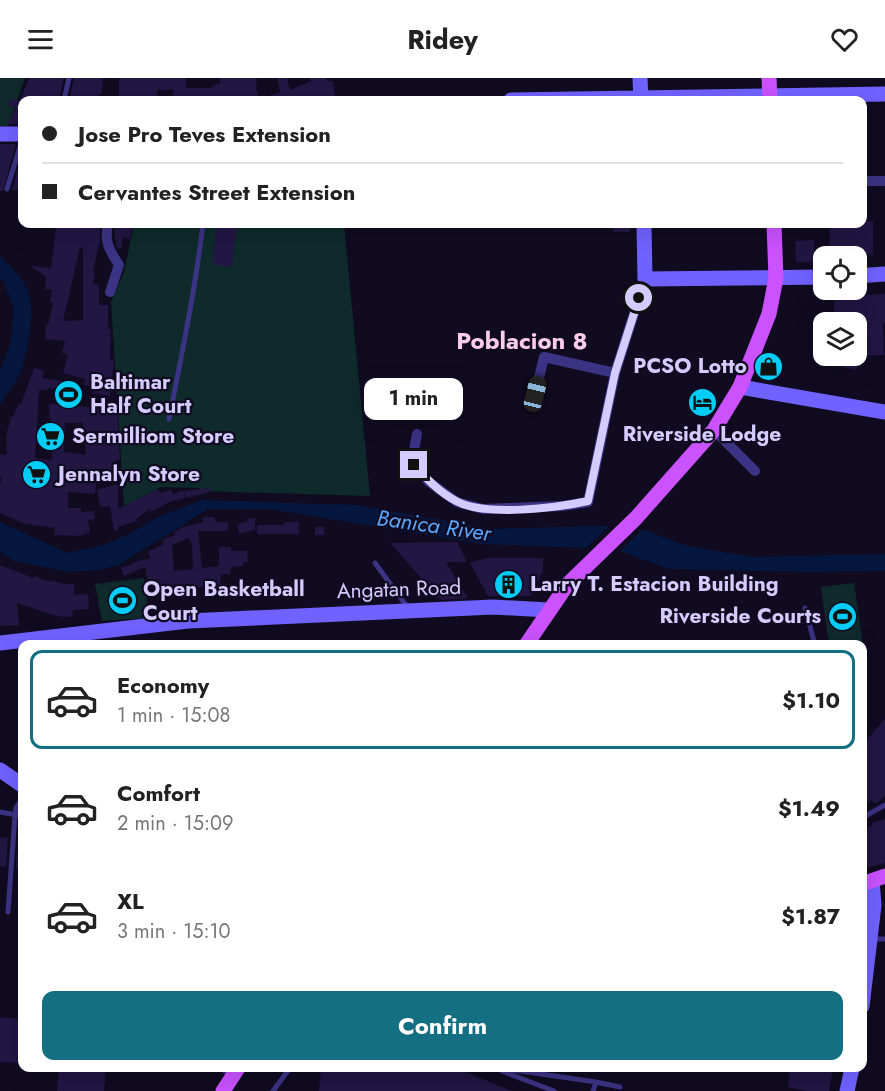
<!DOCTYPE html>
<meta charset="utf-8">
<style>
body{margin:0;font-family:Jost,sans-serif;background:#f2f2f2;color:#222;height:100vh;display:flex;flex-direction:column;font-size:22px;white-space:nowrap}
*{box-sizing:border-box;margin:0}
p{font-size:20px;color:#767676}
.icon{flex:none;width:33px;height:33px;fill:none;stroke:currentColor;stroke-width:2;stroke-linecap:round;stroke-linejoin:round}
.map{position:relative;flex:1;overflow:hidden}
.panel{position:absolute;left:18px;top:562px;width:849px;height:432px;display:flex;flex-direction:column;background:#fff;border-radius:12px;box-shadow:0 6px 24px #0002}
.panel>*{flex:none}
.banner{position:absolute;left:18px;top:18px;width:849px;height:132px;border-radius:12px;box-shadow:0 6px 24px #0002;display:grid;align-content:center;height:132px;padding:0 24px;background:#fff}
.controls{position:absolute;left:813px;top:168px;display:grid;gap:12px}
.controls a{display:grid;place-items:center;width:54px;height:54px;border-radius:12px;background:#fff;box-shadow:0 6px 24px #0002;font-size:30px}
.end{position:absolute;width:27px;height:27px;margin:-14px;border:8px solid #d4cbff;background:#111;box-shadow:0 0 0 3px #111}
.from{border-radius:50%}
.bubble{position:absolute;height:42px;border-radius:12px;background:#fff;box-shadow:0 6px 24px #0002;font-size:20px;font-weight:700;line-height:42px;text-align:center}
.car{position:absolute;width:18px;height:36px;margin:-18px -9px;border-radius:8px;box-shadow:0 0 4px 2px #0007;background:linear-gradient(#222 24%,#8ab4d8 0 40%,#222 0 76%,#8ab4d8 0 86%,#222 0)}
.banner b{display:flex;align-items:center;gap:21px;height:57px;font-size:22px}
.banner b+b{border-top:2px solid #e0e0e0}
.banner i{width:15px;height:15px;background:#222}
ul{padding:10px 0 0;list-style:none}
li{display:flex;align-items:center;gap:18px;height:99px;margin:0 12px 9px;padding:0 12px;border:3px solid transparent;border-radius:12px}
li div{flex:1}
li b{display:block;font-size:22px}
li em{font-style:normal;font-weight:700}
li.on{border-color:#136f81}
li>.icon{width:54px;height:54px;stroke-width:1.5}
.action{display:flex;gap:12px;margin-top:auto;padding:12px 24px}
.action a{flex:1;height:69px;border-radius:12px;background:#136f81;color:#fff;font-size:24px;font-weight:700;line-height:69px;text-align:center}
header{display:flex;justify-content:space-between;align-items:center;height:78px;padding:0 24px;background:#fff;font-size:27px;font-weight:700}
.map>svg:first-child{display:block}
.green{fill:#0e2a2b}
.water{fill:#06173f}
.pier{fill:#100b21}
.building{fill:#221643;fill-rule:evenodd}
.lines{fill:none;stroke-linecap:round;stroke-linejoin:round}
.lane{stroke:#3b3383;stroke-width:5}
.street{stroke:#3b3383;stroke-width:10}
.secondary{stroke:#7062ff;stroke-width:15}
.primary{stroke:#ca52ff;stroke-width:15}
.route{stroke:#d4cbff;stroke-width:8}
.labels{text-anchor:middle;stroke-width:4.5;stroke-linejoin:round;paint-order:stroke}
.poi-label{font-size:21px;font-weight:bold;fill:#d4cbff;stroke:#100b21;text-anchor:start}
.street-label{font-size:21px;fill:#d4cbff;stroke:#100b21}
.water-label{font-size:22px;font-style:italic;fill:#59a7ff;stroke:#100b21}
.quarter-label{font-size:24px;font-weight:bold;fill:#ffcde9;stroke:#100b21}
</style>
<header><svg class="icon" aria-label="menu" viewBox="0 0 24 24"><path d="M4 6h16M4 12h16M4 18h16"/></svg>Ridey<svg class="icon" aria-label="heart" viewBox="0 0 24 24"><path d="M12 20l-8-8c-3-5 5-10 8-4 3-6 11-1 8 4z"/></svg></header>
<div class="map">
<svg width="885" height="1013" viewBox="0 0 885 1013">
<rect width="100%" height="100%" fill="#100b21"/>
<path class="green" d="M 0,0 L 25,0 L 8,48 L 0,48 Z
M 134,146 L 344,146 L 370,418 L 201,413 L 200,410 L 161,409 L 124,428 L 111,224 L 124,194 Z
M 144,500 L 149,540 L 102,543 L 95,506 Z
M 854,505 L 863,567 L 829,567 L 821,509 Z"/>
<path class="water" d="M 0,178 C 10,188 21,198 27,211 C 36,230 28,275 20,295 C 15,306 6,317 0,327 L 0,291 L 10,268 L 14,231 L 3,202 L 0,200 Z
M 201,422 L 356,427 L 493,451 L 632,447 L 687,468 L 752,479 L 885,476 L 885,493 L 812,494 L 668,491 L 616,471 L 480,466 L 270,431 L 208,431 L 117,488 L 98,492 L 68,494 L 15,483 L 0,474 L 0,444 L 67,475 L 100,468 L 130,456 L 156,440 Z"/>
<path class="pier" d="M 613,444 L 632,444 L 645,449 L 618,475 L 583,473 Z"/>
<path class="building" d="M 29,0 L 64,0 L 59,22 L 22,22 L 22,46 L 7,46 L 16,30 L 8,28 L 11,20 L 20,23 Z
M 74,0 L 103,0 L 102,15 L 91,22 L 69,22 Z
M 119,0 L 186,0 L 186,10 L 212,10 L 212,7 L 220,6 L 220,0 L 257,0 L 256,12 L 258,13 L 257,22 L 177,22 L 177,20 L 173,20 L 173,12 L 157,12 L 157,20 L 152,20 L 151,22 L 119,22 Z
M 277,0 L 287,0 L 290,12 L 311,3 L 309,0 L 326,0 L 327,3 L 333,3 L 335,21 L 259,22 L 280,14 Z
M 0,66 L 16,66 L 3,113 L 0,113 Z
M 22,77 L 22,112 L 12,112 Z
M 862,143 L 873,143 L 873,176 L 829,178 L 830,149 L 855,147 L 862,146 Z
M 60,146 L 100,146 L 100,166 L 99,166 L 93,194 L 95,195 L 93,206 L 99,207 L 99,227 L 108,227 L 108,251 L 111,251 L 110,281 L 114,281 L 110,318 L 92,315 L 93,309 L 84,307 L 85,301 L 63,295 L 68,277 L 62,275 L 65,263 L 45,261 L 46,247 L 48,247 L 53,225 L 50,224 L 52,212 L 45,211 L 46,199 L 31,188 L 51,190 L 56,148 L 60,149 ZM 80,169 L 83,170 L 83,242 L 63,243 Z
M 115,146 L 133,146 L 130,161 L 123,159 L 121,171 L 117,170 L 115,161 Z
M 217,146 L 237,146 L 232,189 L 212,186 Z
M 613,146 L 630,146 L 630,154 L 613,154 Z
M 814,162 L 815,184 L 796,184 L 795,163 Z
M 885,216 L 885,245 L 883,245 L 884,277 L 857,278 L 857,292 L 842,289 L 843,286 L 835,286 L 835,278 L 856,278 L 856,244 L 834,244 L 834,221 L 842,221 L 842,218 Z
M 34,290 L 44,293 L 42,300 L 62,303 L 61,311 L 48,310 L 47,312 L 39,312 L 35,380 L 51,382 L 52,379 L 53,359 L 51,359 L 49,326 L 117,331 L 120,382 L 114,383 L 114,391 L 98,391 L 95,416 L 68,414 L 68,430 L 81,430 L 81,434 L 94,433 L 95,441 L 88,442 L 90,454 L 80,458 L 54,457 L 55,450 L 25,446 L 0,435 L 0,407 L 2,399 L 0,399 L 0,376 L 7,377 L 6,359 L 11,339 L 13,339 L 19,325 L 21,326 ZM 65,345 L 83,345 L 86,377 L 64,374 Z
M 118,406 L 118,431 L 158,411 L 160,415 L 171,411 L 173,416 L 183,412 L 185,420 L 172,423 L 151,434 L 150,431 L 136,441 L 137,443 L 118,449 L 118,452 L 114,453 L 110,428 L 100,429 L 97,412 Z
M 209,410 L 210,414 L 186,420 L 184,413 Z
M 203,439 L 215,439 L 215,444 L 228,444 L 228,453 L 198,453 L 202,490 L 219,488 L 219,469 L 231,469 L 231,473 L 247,473 L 248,484 L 243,484 L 243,488 L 231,489 L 230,496 L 221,496 L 220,508 L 207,508 L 186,511 L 180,511 L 179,507 L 149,509 L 145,489 L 124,498 L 121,490 L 132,486 L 131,485 L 151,480 L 148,473 L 164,466 L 162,462 L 175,457 L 174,454 L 179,452 L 180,450 L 203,444 ZM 189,460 L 192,467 L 193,491 L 174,493 L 172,467 Z
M 247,440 L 255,440 L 255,452 L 239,456 L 237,446 L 247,444 Z
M 284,444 L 299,444 L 299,456 L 257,456 L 257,447 L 284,447 Z
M 315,449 L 324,449 L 324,457 L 315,457 Z
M 457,464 L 467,484 L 446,484 L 468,520 L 441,522 L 390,465 Z
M 487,480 L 543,480 L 543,493 L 531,518 L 488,518 L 470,485 Z
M 0,487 L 33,500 L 34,498 L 51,504 L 51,502 L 64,506 L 74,506 L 74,517 L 88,516 L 89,531 L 73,532 L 72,539 L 56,538 L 17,525 L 19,547 L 0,548 Z
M 885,641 L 885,717 L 876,726 L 870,722 L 862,733 L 862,667 Z
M 885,741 L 885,785 L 862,791 L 862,751 L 872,748 L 872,745 Z
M 0,759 L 8,760 L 6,789 L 0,788 Z
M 17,775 L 22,776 L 22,790 L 16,790 Z
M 0,939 L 22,941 L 22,985 L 0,984 Z
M 59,990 L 106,990 L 104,1013 L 57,1013 Z
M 321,990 L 455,990 L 512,1013 L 319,1013 Z
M 790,990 L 833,990 L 829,1013 L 806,1013 L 788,1009 Z"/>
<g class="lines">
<path class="lane" d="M 64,22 L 69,0
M 7,111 L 22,62
M 169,341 C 182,276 195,212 203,146
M 375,485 L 408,530
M 805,530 L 815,567
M 0,734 L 22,738
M 862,740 L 885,727
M 8,834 L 15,737 L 16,730 L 22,721
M 873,861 L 885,861
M 220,990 L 231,997
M 499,990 L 596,1004 L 593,1013
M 502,993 L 554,1013
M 596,1004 L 620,1009
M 273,1013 L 290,990"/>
<path class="street" d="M 862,103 L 885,103
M 108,146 C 104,163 109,172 119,187 L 110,214
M 535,316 L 544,279 L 615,295
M 714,352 L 755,393
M 417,356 L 413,378 L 414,387 L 429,404 L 457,424 L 483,431 L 563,428 L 588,424 L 615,295 L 645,201"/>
<path class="secondary" d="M 640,0 L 641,22
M 511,22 L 885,16
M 0,56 L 22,56
M 644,146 L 645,201 L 824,199
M 856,198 L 885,196
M 740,309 L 885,334
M 0,565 L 188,543 L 493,529 L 548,532
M 0,692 L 22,707
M 862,928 L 874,827 L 872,803
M 847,1013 L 852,990"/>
<path class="primary" d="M 769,0 L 770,22
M 526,567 L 567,507 L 636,440 L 714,352 L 740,309 L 769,236 L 776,200 L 774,146
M 862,806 L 885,798
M 223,1013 L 238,990"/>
</g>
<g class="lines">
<path class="route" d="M 414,387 C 426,400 439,414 456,423 C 485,439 556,430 588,423 L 615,295 L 639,220"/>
</g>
<defs>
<symbol id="shop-disc" viewBox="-11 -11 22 22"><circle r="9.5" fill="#00cdf6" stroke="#100b21"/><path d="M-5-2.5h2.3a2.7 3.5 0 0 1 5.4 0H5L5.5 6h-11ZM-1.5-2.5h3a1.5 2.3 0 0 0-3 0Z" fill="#111"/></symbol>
<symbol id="stadium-disc" viewBox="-11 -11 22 22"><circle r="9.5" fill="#00cdf6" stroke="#100b21"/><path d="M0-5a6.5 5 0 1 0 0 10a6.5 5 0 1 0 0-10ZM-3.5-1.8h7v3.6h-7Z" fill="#111"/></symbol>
<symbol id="hotel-disc" viewBox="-11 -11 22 22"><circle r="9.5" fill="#00cdf6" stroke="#100b21"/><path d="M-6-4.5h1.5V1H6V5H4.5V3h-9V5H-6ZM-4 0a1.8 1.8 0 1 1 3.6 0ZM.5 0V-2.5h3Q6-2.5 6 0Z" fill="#111"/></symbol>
<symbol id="supermarket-disc" viewBox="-11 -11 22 22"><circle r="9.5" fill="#00cdf6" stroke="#100b21"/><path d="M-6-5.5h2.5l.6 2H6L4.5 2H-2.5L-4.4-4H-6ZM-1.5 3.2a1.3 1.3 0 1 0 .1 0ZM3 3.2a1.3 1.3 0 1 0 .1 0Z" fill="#111"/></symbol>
<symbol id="building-disc" viewBox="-11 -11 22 22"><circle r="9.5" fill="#00cdf6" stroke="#100b21"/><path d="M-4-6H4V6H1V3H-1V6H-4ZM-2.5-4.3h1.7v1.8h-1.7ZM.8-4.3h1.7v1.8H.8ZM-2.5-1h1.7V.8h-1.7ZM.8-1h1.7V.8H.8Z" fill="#111"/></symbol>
</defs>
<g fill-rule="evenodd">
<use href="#shop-disc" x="752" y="272" width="33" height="33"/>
<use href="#stadium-disc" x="52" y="300" width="33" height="33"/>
<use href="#hotel-disc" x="686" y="308" width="33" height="33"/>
<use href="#supermarket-disc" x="34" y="342" width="33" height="33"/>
<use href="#supermarket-disc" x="20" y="380" width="33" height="33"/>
<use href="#building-disc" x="492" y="490" width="33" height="33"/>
<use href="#stadium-disc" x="106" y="506" width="33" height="33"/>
<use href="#stadium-disc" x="826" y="522" width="33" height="33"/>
</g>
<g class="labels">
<g class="poi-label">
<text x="747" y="295" text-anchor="end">PCSO Lotto</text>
<text x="90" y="311">Baltimar<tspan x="90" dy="24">Half Court</tspan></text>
<text x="702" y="363" text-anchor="middle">Riverside Lodge</text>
<text x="72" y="365">Sermilliom Store</text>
<text x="58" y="403">Jennalyn Store</text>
<text x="530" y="513">Larry T. Estacion Building</text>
<text x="143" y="518">Open Basketball<tspan x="143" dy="24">Court</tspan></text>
<text x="821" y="545" text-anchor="end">Riverside Courts</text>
</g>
<g class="street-label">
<text transform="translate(399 511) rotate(-2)" y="7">Angatan Road</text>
</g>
<g class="water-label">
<text transform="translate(434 447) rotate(8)" y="8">Banica River</text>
</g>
<g class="quarter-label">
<text x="522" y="271">Poblacion 8</text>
</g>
</g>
</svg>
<div class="controls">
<a><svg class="icon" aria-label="locate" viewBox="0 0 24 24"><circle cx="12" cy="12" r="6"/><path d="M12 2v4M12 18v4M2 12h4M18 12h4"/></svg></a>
<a><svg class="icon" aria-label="layers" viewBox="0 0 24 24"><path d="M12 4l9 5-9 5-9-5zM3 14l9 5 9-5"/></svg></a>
</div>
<i class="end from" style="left:639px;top:220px"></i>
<i class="end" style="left:414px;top:387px"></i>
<div class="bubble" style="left:364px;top:300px;width:99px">1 min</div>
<i class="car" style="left:535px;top:316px;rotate:14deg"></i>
<div class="banner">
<b><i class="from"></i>Jose Pro Teves Extension</b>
<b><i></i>Cervantes Street Extension</b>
</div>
<section class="panel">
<ul>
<li class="on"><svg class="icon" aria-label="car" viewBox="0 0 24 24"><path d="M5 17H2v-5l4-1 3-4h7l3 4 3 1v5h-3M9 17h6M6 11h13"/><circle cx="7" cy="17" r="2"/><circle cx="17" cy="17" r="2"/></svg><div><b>Economy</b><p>1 min · 15:08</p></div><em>$1.10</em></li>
<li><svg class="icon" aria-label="car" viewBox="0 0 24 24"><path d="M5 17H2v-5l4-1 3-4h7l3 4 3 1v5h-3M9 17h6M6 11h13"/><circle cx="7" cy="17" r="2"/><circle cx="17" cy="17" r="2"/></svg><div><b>Comfort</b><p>2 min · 15:09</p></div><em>$1.49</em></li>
<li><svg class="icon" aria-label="car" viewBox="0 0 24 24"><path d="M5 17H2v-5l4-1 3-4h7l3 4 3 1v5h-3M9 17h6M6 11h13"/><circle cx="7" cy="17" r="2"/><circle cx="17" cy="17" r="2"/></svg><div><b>XL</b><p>3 min · 15:10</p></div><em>$1.87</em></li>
</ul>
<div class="action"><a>Confirm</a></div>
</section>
</div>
